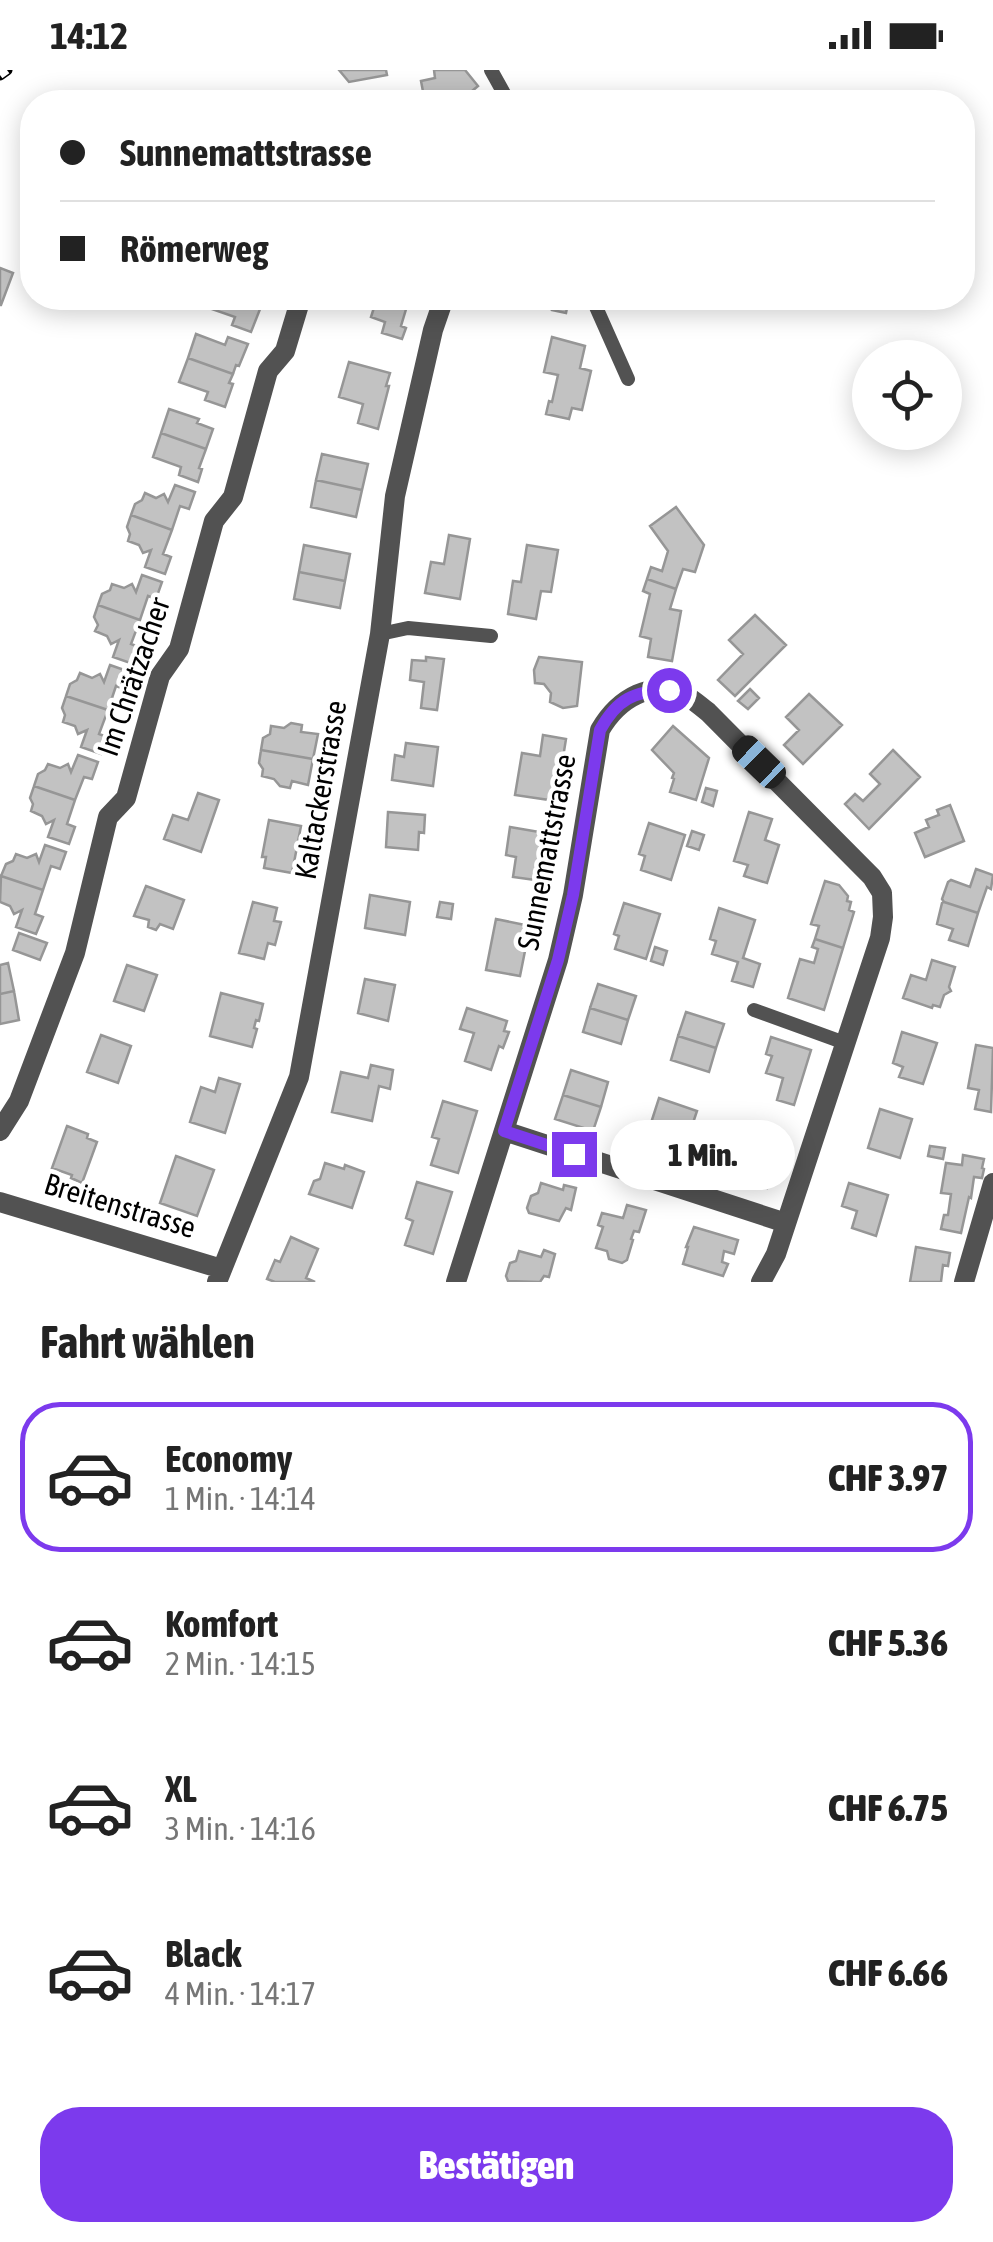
<!DOCTYPE html>
<html lang="de">
<meta charset="utf-8">
<style>
body{margin:0;font-family:"Asap Condensed",sans-serif;background:#f2f2f2;color:#222;height:100vh;display:flex;flex-direction:column;font-size:38px;white-space:nowrap}
*{box-sizing:border-box;margin:0}
p{font-size:32px;color:#767676}
.icon{flex:none;width:55px;height:55px;fill:none;stroke:currentColor;stroke-width:2;stroke-linecap:round;stroke-linejoin:round}
.map{position:relative;height:1212px;overflow:hidden}
.panel{display:flex;flex-direction:column;background:#fff;flex:1}
.panel>*{flex:none}
.hud{position:absolute;left:20px;top:20px;width:955px;height:220px;border-radius:40px;box-shadow:0 5px 25px #0003;display:grid;align-content:center;height:220px;padding:0 40px;background:#fff}
.buttons{position:absolute;left:852px;top:270px;display:grid;gap:20px}
.buttons a{display:grid;place-items:center;width:110px;height:110px;border-radius:50%;background:#fff;box-shadow:0 5px 25px #0003;font-size:50px}
.end{position:absolute;width:45px;height:45px;margin:-22px;border:12px solid #7c3aed;background:#fff;box-shadow:0 0 0 5px #fff}
.from{border-radius:50%}
.bubble{position:absolute;height:70px;border-radius:35px;background:#fff;box-shadow:0 5px 25px #0003;font-size:32px;font-weight:800;line-height:70px;text-align:center}
.car{position:absolute;width:30px;height:60px;margin:-30px -15px;border-radius:12px;box-shadow:0 0 8px 2px #0007;background:linear-gradient(#222 24%,#8ab4d8 0 40%,#222 0 76%,#8ab4d8 0 86%,#222 0)}
.hud b{display:flex;align-items:center;gap:35px;height:95px;font-size:38px}
.hud b+b{border-top:2px solid #e0e0e0}
.hud i{width:25px;height:25px;background:#222}
ul{padding:0;list-style:none}
li{display:flex;align-items:center;gap:30px;height:150px;margin:0 20px 15px;padding:0 20px;border:5px solid transparent;border-radius:40px}
li div{flex:1}
li b{display:block;font-size:38px}
li em{font-style:normal;font-weight:800}
li.current{border-color:#7c3aed}
li>.icon{width:90px;height:90px;stroke-width:1.5}
h2{padding:0 40px;font-size:45px;line-height:120px}
.primary-button{display:flex;gap:20px;margin-top:auto;padding:20px 40px}
.primary-button a{flex:1;height:115px;border-radius:40px;background:#7c3aed;color:#fff;font-size:40px;font-weight:800;line-height:115px;text-align:center}
.status{display:flex;justify-content:space-between;align-items:center;height:70px;padding:0 50px;background:#fff;direction:ltr}
.status svg{height:28px;fill:currentColor}
.map>svg:first-child{display:block}
.building{fill:#c2c2c2;stroke:#969696;stroke-width:2.5}
.lines{fill:none;stroke-linecap:round;stroke-linejoin:round}
.lane{stroke:#525252;stroke-width:14}
.street{stroke:#525252;stroke-width:20}
.rail-casing{stroke:#000;stroke-width:11}
.rail{stroke:#fff;stroke-width:8;stroke-dasharray:22;stroke-linecap:butt}
.route{stroke:#7c3aed;stroke-width:12}
.labels{text-anchor:middle;stroke-width:9;stroke-linejoin:round;paint-order:stroke}
.street-label{font-size:30px;fill:#000;stroke:#fff}
</style>
<div class="status"><b>14:12</b><svg viewBox="0 0 49 12"><path d="M0 12V9h3v3zM5 12V6h3v6zM10 12V3h3v9zM15 12V0h3v12zM26 1h20v11H26zM47 4h2v5h-2z"/></svg></div>
<div class="map">
<svg width="993" height="1212" viewBox="0 0 993 1212">
<rect width="100%" height="100%" fill="#fff"/>
<path class="building" d="M 339,0 L 386,0 L 387,5 L 349,12 Z
M 434,0 L 465,0 L 478,16 L 465,27 L 425,32 L 421,11 L 435,8 Z
M 0,198 L 13,203 L 1,235 L 0,235 Z
M 209,228 L 260,229 L 256,238 L 260,239 L 251,262 L 232,255 L 235,247 L 206,237 Z
M 377,228 L 415,228 L 412,238 L 407,236 L 401,256 L 406,258 L 402,269 L 382,263 L 385,252 L 371,247 Z
M 554,228 L 569,228 L 566,243 L 552,240 Z
M 196,264 L 225,275 L 228,267 L 248,274 L 239,296 L 236,295 L 233,304 L 188,288 Z
M 552,267 L 585,276 L 580,298 L 591,301 L 582,340 L 572,338 L 569,349 L 546,344 L 549,331 L 552,332 L 558,305 L 544,302 Z
M 188,288 L 233,304 L 229,313 L 233,314 L 225,337 L 205,330 L 208,322 L 179,312 Z
M 349,292 L 390,303 L 386,316 L 389,316 L 378,359 L 358,353 L 363,334 L 339,327 Z
M 169,339 L 199,349 L 197,353 L 213,359 L 206,379 L 161,363 Z
M 161,363 L 206,379 L 199,398 L 202,399 L 198,412 L 179,405 L 181,397 L 153,387 Z
M 322,384 L 368,394 L 362,420 L 316,410 Z
M 316,410 L 362,420 L 356,447 L 311,437 Z
M 175,415 L 195,422 L 189,439 L 180,436 L 172,460 L 131,445 L 135,434 L 142,430 L 145,423 L 156,428 L 164,424 L 168,432 Z
M 676,437 L 704,475 L 695,502 L 683,499 L 676,519 L 647,509 L 651,497 L 662,501 L 668,481 L 650,456 Z
M 131,445 L 172,460 L 163,484 L 171,487 L 165,504 L 145,497 L 151,480 L 143,483 L 139,475 L 128,471 L 130,464 L 127,457 Z
M 449,465 L 470,469 L 460,529 L 425,523 L 431,492 L 444,494 Z
M 304,475 L 350,484 L 345,511 L 299,502 Z
M 527,475 L 558,480 L 551,522 L 541,521 L 536,549 L 508,544 L 513,511 L 521,512 Z
M 299,502 L 345,511 L 340,538 L 294,529 Z
M 142,505 L 162,512 L 156,529 L 148,526 L 140,550 L 98,535 L 102,524 L 110,520 L 112,514 L 124,518 L 132,514 L 136,522 Z
M 647,509 L 676,519 L 670,539 L 681,541 L 672,591 L 648,587 L 651,569 L 640,566 L 650,524 L 643,521 Z
M 98,535 L 140,550 L 131,574 L 139,577 L 133,594 L 113,587 L 119,570 L 111,574 L 107,566 L 95,561 L 98,555 L 94,547 Z
M 755,545 L 786,575 L 735,626 L 718,610 L 743,584 L 729,570 Z
M 426,587 L 444,589 L 437,640 L 421,638 L 424,612 L 410,610 L 412,590 L 426,591 Z
M 539,587 L 582,592 L 577,636 L 563,638 L 550,632 L 551,623 L 544,614 L 535,613 L 534,600 Z
M 110,595 L 130,602 L 124,619 L 116,616 L 108,640 L 66,626 L 70,614 L 77,610 L 80,603 L 92,608 L 100,604 L 104,612 Z
M 750,619 L 759,628 L 748,639 L 738,631 Z
M 809,624 L 842,655 L 803,694 L 784,675 L 799,660 L 786,647 Z
M 66,626 L 108,640 L 99,664 L 107,667 L 101,684 L 81,677 L 87,660 L 78,664 L 75,656 L 63,652 L 65,645 L 62,638 Z
M 291,653 L 302,655 L 301,662 L 318,664 L 313,689 L 261,680 L 263,668 L 270,664 L 271,656 L 284,658 Z
M 673,656 L 709,688 L 696,730 L 670,722 L 674,709 L 672,708 L 674,703 L 652,680 Z
M 543,665 L 566,669 L 556,731 L 515,725 L 522,683 L 540,686 Z
M 406,673 L 438,677 L 433,716 L 392,710 L 395,685 L 404,687 Z
M 261,680 L 313,689 L 308,715 L 292,711 L 290,718 L 280,716 L 274,709 L 262,706 L 263,699 L 259,693 Z
M 893,680 L 920,707 L 869,759 L 845,734 L 855,724 L 863,731 L 880,714 L 870,704 Z
M 78,685 L 98,692 L 92,709 L 84,707 L 75,730 L 34,716 L 38,704 L 45,700 L 48,694 L 60,698 L 68,694 L 71,702 Z
M 34,716 L 75,730 L 67,754 L 75,757 L 69,774 L 48,767 L 54,750 L 46,754 L 42,746 L 31,741 L 33,734 L 30,728 Z
M 706,718 L 717,721 L 713,736 L 702,732 Z
M 198,723 L 219,730 L 201,782 L 164,769 L 173,745 L 188,750 Z
M 950,735 L 964,771 L 925,787 L 915,763 L 929,757 L 926,750 L 939,745 L 937,740 Z
M 388,742 L 425,745 L 424,763 L 419,762 L 418,780 L 386,777 Z
M 749,742 L 772,749 L 765,770 L 779,775 L 767,813 L 744,806 L 748,795 L 734,791 Z
M 269,750 L 301,756 L 292,803 L 264,798 L 266,787 L 262,787 Z
M 649,753 L 685,765 L 671,810 L 641,800 L 645,786 L 639,784 Z
M 510,757 L 551,764 L 543,811 L 513,807 L 516,787 L 506,785 Z
M 692,761 L 704,765 L 699,780 L 687,776 Z
M 45,775 L 66,782 L 60,799 L 51,796 L 43,820 L 1,806 L 6,794 L 13,791 L 16,784 L 27,788 L 36,784 L 39,792 Z
M 976,799 L 993,805 L 991,819 L 987,817 L 978,843 L 944,832 L 942,829 L 948,812 L 951,810 L 970,817 Z
M 1,806 L 43,820 L 35,844 L 43,847 L 36,864 L 16,857 L 22,840 L 14,844 L 10,836 L 0,832 Z
M 825,811 L 839,815 L 848,826 L 847,831 L 851,832 L 849,840 L 854,842 L 843,878 L 815,869 L 819,856 L 811,854 Z
M 146,816 L 184,830 L 173,859 L 160,854 L 156,860 L 148,857 L 149,850 L 134,846 Z
M 370,825 L 410,832 L 405,865 L 365,858 Z
M 253,832 L 277,838 L 274,851 L 281,852 L 275,875 L 268,873 L 264,889 L 239,883 Z
M 440,832 L 453,834 L 451,849 L 437,847 Z
M 944,832 L 978,843 L 968,876 L 949,870 L 953,859 L 937,854 L 942,833 Z
M 624,833 L 660,844 L 646,889 L 615,879 L 619,866 L 614,864 Z
M 719,838 L 755,850 L 743,888 L 760,894 L 753,917 L 732,911 L 738,892 L 712,884 L 716,871 L 710,869 Z
M 496,849 L 530,856 L 520,906 L 486,900 Z
M 19,863 L 47,873 L 40,890 L 13,880 Z
M 815,869 L 843,878 L 824,940 L 788,928 L 800,889 L 814,893 L 818,879 L 812,877 Z
M 655,877 L 667,881 L 663,895 L 651,891 Z
M 932,890 L 955,897 L 949,917 L 951,921 L 944,925 L 940,937 L 933,935 L 932,938 L 903,928 L 911,905 L 926,910 Z
M 8,893 L 14,921 L 0,924 L 0,895 Z
M 127,895 L 157,905 L 144,941 L 114,931 Z
M 365,909 L 395,915 L 388,951 L 358,943 Z
M 598,914 L 636,926 L 628,950 L 590,938 Z
M 14,921 L 19,950 L 0,954 L 0,924 Z
M 221,923 L 263,934 L 259,951 L 256,950 L 254,958 L 257,959 L 252,977 L 210,966 Z
M 467,938 L 507,951 L 504,961 L 509,962 L 503,978 L 499,976 L 491,1000 L 465,991 L 474,963 L 460,959 Z
M 590,938 L 628,950 L 621,974 L 583,962 Z
M 686,942 L 724,954 L 716,978 L 678,966 Z
M 902,962 L 937,973 L 923,1014 L 899,1007 L 903,997 L 893,993 Z
M 101,965 L 131,976 L 118,1013 L 87,1002 Z
M 678,966 L 716,978 L 709,1002 L 671,990 Z
M 771,967 L 811,980 L 794,1035 L 777,1030 L 783,1008 L 766,1003 L 772,986 L 766,984 Z
M 976,975 L 993,978 L 991,1042 L 975,1039 L 979,1020 L 968,1018 Z
M 371,995 L 393,1000 L 390,1019 L 379,1016 L 372,1051 L 332,1042 L 341,1002 L 368,1008 Z
M 571,1000 L 608,1012 L 601,1037 L 563,1025 Z
M 219,1008 L 240,1014 L 225,1063 L 190,1052 L 201,1017 L 215,1022 Z
M 563,1025 L 601,1037 L 593,1061 L 555,1049 Z
M 659,1028 L 697,1041 L 689,1065 L 651,1053 Z
M 443,1031 L 477,1041 L 458,1103 L 431,1095 L 439,1069 L 432,1067 Z
M 880,1039 L 912,1049 L 900,1088 L 868,1078 Z
M 651,1053 L 689,1065 L 681,1089 L 643,1077 Z
M 67,1056 L 88,1064 L 87,1068 L 97,1072 L 82,1113 L 71,1108 L 72,1105 L 52,1098 Z
M 748,1056 L 783,1067 L 775,1093 L 735,1080 L 740,1064 L 745,1063 Z
M 930,1076 L 945,1078 L 943,1089 L 928,1086 Z
M 735,1080 L 775,1093 L 767,1118 L 731,1107 L 734,1099 L 730,1095 Z
M 963,1085 L 984,1089 L 982,1098 L 984,1099 L 982,1108 L 974,1107 L 971,1128 L 969,1127 L 961,1163 L 941,1159 L 944,1145 L 948,1145 L 951,1124 L 941,1123 L 946,1093 L 962,1095 Z
M 176,1086 L 214,1100 L 197,1146 L 160,1133 Z
M 325,1093 L 344,1099 L 345,1095 L 364,1102 L 352,1138 L 309,1124 L 314,1111 L 320,1109 Z
M 417,1112 L 452,1122 L 433,1184 L 405,1175 L 413,1151 L 406,1148 Z
M 541,1113 L 563,1120 L 564,1115 L 576,1118 L 571,1140 L 566,1138 L 559,1151 L 529,1143 L 527,1138 L 531,1126 L 538,1123 Z
M 849,1113 L 888,1125 L 876,1166 L 852,1158 L 857,1141 L 842,1136 Z
M 627,1135 L 646,1140 L 639,1162 L 634,1161 L 631,1169 L 633,1170 L 627,1190 L 622,1193 L 609,1189 L 607,1181 L 596,1178 L 603,1157 L 598,1155 L 602,1143 L 623,1148 Z
M 694,1157 L 738,1170 L 734,1184 L 724,1181 L 722,1192 L 728,1194 L 723,1206 L 683,1194 L 688,1177 L 686,1177 Z
M 291,1167 L 318,1179 L 306,1208 L 315,1212 L 275,1212 L 267,1209 L 275,1190 L 280,1192 Z
M 916,1177 L 950,1183 L 948,1196 L 943,1195 L 941,1212 L 910,1212 Z
M 544,1180 L 555,1184 L 549,1207 L 544,1206 L 540,1212 L 508,1211 L 506,1206 L 510,1193 L 516,1191 L 519,1181 L 541,1187 Z"/>
<g class="lines">
<path class="lane" d="M 491,0 L 506,27 L 506,32
M 592,228 L 628,309
M 380,564 L 408,558 L 491,566
M 754,940 L 845,973"/>
<path class="street" d="M 0,1061 L 19,1031 L 75,883 L 108,747 L 126,728 L 160,606 L 179,579 L 214,451 L 233,427 L 268,301 L 285,281 L 301,228
M 504,1061 L 786,1153
M 0,1132 L 222,1199
M 217,1212 L 299,1007 L 380,564 L 395,426 L 433,260 L 444,228
M 456,1212 L 558,890 L 573,825 L 600,660 C 618,629 652,607 688,627 C 695,631 701,637 708,642 L 872,807 L 882,823 L 883,847 L 880,868 L 776,1184 L 761,1212
M 964,1212 L 993,1113"/>
<defs>
<path id="rail" d="M 0,5 L 7,0"/>
</defs>
<use href="#rail" class="rail-casing"/>
<use href="#rail" class="rail"/>
</g>
<g class="lines">
<path class="route" d="M 574,1084 L 504,1061 L 558,890 L 573,825 L 600,660 C 617,629 634,621 669,620"/>
</g>
<g class="labels">
<g class="street-label">
<text transform="translate(134 607) rotate(-71)" y="10">Im Chrätzacher</text>
<text transform="translate(321 720) rotate(-80)" y="10">Kaltackerstrasse</text>
<text transform="translate(547 782) rotate(-79)" y="10">Sunnemattstrasse</text>
<text transform="translate(120 1136) rotate(17)" y="10">Breitenstrasse</text>
</g>
</g>
</svg>
<div class="buttons">
<a><svg class="icon" aria-label="locate" viewBox="0 0 24 24"><circle cx="12" cy="12" r="6"/><path d="M12 2v4M12 18v4M2 12h4M18 12h4"/></svg></a>
</div>
<i class="end from" style="left:669px;top:620px"></i>
<i class="end" style="left:574px;top:1084px"></i>
<div class="bubble" style="left:610px;top:1050px;width:185px">1 Min.</div>
<i class="car" style="left:759px;top:692px;rotate:314deg"></i>
<div class="hud">
<b><i class="from"></i>Sunnemattstrasse</b>
<b><i></i>Römerweg</b>
</div>
</div>
<section class="panel">
<h2>Fahrt wählen</h2>
<ul>
<li class="current"><svg class="icon" aria-label="car" viewBox="0 0 24 24"><path d="M5 17H2v-5l4-1 3-4h7l3 4 3 1v5h-3M9 17h6M6 11h13"/><circle cx="7" cy="17" r="2"/><circle cx="17" cy="17" r="2"/></svg><div><b>Economy</b><p>1 Min. · 14:14</p></div><em>CHF 3.97</em></li>
<li><svg class="icon" aria-label="car" viewBox="0 0 24 24"><path d="M5 17H2v-5l4-1 3-4h7l3 4 3 1v5h-3M9 17h6M6 11h13"/><circle cx="7" cy="17" r="2"/><circle cx="17" cy="17" r="2"/></svg><div><b>Komfort</b><p>2 Min. · 14:15</p></div><em>CHF 5.36</em></li>
<li><svg class="icon" aria-label="car" viewBox="0 0 24 24"><path d="M5 17H2v-5l4-1 3-4h7l3 4 3 1v5h-3M9 17h6M6 11h13"/><circle cx="7" cy="17" r="2"/><circle cx="17" cy="17" r="2"/></svg><div><b>XL</b><p>3 Min. · 14:16</p></div><em>CHF 6.75</em></li>
<li><svg class="icon" aria-label="car" viewBox="0 0 24 24"><path d="M5 17H2v-5l4-1 3-4h7l3 4 3 1v5h-3M9 17h6M6 11h13"/><circle cx="7" cy="17" r="2"/><circle cx="17" cy="17" r="2"/></svg><div><b>Black</b><p>4 Min. · 14:17</p></div><em>CHF 6.66</em></li>
</ul>
<div class="primary-button"><a>Bestätigen</a></div>
</section>
